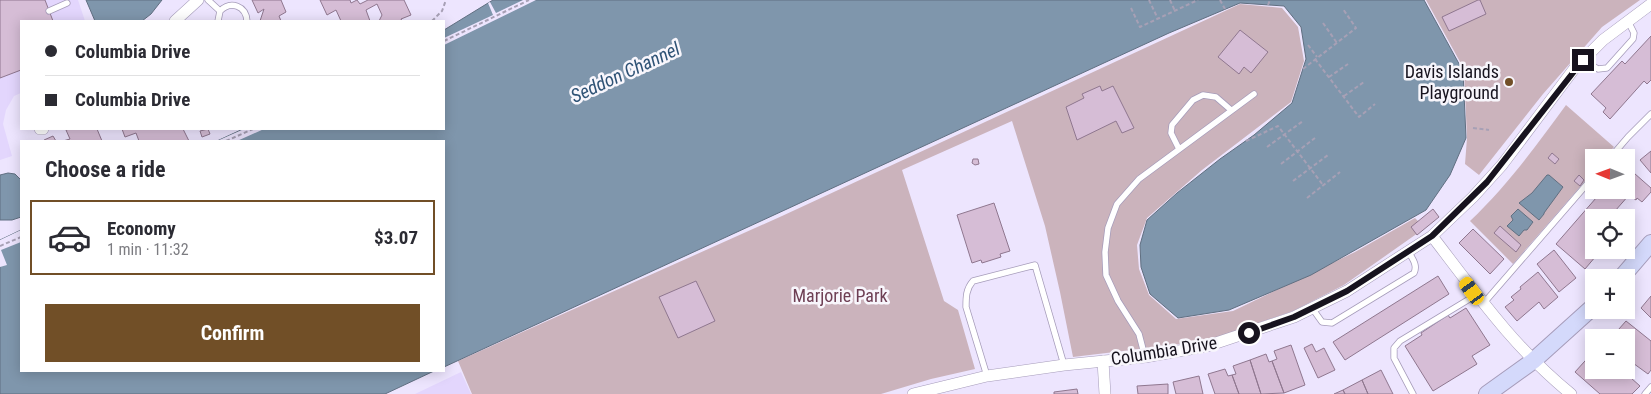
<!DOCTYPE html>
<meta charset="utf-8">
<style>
body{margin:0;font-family:"Roboto Condensed",sans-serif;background:#f7f7f7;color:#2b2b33;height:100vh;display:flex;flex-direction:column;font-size:19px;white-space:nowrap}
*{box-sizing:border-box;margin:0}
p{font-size:16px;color:#7c7c81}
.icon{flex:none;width:28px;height:28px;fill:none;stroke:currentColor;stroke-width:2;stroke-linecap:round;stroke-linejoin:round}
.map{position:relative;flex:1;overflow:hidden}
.drawer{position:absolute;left:20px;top:140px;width:425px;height:232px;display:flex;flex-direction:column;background:#fff;border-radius:0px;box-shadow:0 2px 12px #0003}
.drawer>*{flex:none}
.guide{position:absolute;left:20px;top:20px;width:425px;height:110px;border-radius:0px;box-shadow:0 2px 12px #0003;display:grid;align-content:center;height:110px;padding:0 25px;background:#fff}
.needle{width:32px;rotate:271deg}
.controls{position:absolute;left:1585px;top:149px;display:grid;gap:10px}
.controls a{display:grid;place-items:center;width:50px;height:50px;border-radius:0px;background:#fff;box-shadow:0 2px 12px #0003;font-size:25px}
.end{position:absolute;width:22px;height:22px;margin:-11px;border:6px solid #17131e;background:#fff;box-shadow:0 0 0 2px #fff}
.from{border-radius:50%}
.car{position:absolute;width:15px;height:30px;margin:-15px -8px;border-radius:6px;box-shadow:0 0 4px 1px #0007;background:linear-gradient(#f5c518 24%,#345 0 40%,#f5c518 0 76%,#345 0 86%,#f5c518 0)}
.guide b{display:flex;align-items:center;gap:18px;height:48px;font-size:19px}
.guide b+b{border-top:1px solid #e1e1e2}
.guide i{width:12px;height:12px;background:#2b2b33}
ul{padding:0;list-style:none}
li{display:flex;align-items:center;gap:15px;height:75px;margin:0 10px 8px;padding:0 15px;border:2px solid transparent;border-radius:0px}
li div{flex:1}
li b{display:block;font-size:19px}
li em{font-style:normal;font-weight:700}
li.current{border-color:#714f27}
li>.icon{width:45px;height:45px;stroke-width:1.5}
h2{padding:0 25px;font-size:22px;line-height:60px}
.action{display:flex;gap:10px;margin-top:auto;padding:10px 25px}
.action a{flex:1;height:58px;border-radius:0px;background:#714f27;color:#fff;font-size:20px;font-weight:700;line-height:58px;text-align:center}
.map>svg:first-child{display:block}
.built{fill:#e3d6fd}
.green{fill:#cbb3bc}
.water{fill:#7f96ac;stroke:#606f81}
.pier{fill:#ede5fe}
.building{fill:#d6bdd6;stroke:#8f778f}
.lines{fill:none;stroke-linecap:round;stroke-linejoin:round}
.lane-casing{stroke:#a69cba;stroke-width:7}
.street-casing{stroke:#a69cba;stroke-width:12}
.secondary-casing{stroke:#a69cba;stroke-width:18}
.path{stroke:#a7a0b5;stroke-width:2;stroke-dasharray:4 2.5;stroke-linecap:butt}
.lane{stroke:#fff;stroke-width:5.5}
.street{stroke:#fff;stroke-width:11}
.secondary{stroke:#d4d9fb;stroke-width:16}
.route{stroke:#17131e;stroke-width:6}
.poi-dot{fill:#714f27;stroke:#f8f6fc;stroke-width:2}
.labels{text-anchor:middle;stroke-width:5;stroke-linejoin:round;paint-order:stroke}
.poi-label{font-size:18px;fill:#17131e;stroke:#f8f6fc;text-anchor:end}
.park-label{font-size:18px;fill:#6e3f54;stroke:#f8f6fc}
.street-label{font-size:18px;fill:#17131e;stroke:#f8f6fc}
.water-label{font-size:19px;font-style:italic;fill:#2e5275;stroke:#f8f6fc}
</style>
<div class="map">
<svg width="1651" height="394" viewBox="0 0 1651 394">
<rect width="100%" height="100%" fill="#ede5fe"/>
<path class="built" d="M 0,0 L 78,0 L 85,21 L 21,21 L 21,93 L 14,96 L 6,110 L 3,124 L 12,156 L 0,160 Z
M 461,372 L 471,394 L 415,394 Z"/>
<path class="green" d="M 1426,0 L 1640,0 L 1602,27 L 1543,94 L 1479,175 L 1465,164 L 1467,138 L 1464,69 Z
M 1240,4 L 1282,8 L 1298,27 L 1304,61 L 1291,102 L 1202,170 L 1147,218 L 1137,245 L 1139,269 L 1149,295 L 1176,319 L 1233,311 L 1355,252 L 1415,218 L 1425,228 L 1344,285 L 1293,311 L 1206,341 L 1073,357 L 1060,292 L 1045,226 L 1012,121 L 902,170 L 944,301 L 958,310 L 975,369 L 931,379 L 881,394 L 472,394 L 458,361 L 782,216 Z
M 1566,105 L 1614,147 L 1605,157 L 1594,158 L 1594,171 L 1513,264 L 1470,221 C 1507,186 1536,146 1566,105 Z"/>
<path class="water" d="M 86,0 L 162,0 L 151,14 L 142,21 L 95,21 Z
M 493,0 L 1424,0 L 1463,71 L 1466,138 L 1450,175 L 1426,210 L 1311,275 L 1229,310 L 1178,318 L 1150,294 L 1141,267 L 1140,245 L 1147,220 L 1177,193 L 1220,159 L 1254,135 L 1292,103 L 1306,59 L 1301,27 L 1284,6 L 1240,3 L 1169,33 L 444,367 L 444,141 L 217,141 L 243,129 L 444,129 L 444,30 Z
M 8,173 L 15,174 L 21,180 L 21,217 L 12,220 L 0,220 L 0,175 Z
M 1547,175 L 1549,175 L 1563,187 L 1544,213 L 1544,214 L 1539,220 L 1519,203 L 1532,193 Z
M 1518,209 L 1533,222 L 1527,230 L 1524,230 L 1519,236 L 1507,226 L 1513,220 L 1511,216 Z
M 21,230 L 21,371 L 434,371 L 385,394 L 0,394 L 0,240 Z"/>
<path class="pier" d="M 523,0 L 536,0 L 444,45 L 444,38 L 493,15 L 488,3 L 490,2 L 496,13 Z
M 244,129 L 264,129 L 237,141 L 217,141 Z
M 21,230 L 21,242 L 1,250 L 7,265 L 0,267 L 0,240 Z"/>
<path class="building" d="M 0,0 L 45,0 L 53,21 L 21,21 L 21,70 L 0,78 Z
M 252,0 L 281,0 L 286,12 L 279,16 L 281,21 L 260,21 L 264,9 L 258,13 Z
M 320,0 L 350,0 L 351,3 L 357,0 L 360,4 L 368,0 L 404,0 L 411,15 L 401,19 L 402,21 L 379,21 L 382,15 L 377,4 L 366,10 L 370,21 L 372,21 L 341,21 L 336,10 L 327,15 Z
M 1478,0 L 1480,0 L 1486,14 L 1449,31 L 1442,17 Z
M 1240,30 L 1268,52 L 1251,73 L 1244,67 L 1239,74 L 1218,57 Z
M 1651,36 L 1651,80 L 1647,84 L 1644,81 L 1610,119 L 1603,112 L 1606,108 L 1591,94 L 1622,61 L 1625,64 Z
M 1100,86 L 1102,91 L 1113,86 L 1134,128 L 1122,133 L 1116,121 L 1077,140 L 1066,107 L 1084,98 L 1082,94 Z
M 70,129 L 97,129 L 102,141 L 63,141 L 70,139 L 66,130 Z
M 122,129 L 183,129 L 189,141 L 139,141 L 136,133 L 125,137 Z
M 208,129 L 210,134 L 202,137 L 200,131 Z
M 53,136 L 56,141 L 44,141 L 44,140 Z
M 1651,151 L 1651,173 L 1640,160 Z
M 1552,153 L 1559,159 L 1555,164 L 1548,158 Z
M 973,159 L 978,159 L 979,164 L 975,165 L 972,163 Z
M 1626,166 L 1651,188 L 1651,192 L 1642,202 L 1637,198 L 1636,200 L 1629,195 L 1615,211 L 1622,218 L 1594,218 L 1594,236 L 1587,244 L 1593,250 L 1591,252 L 1596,256 L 1585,269 L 1556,244 L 1603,190 L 1626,190 Z
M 1579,175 L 1584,180 L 1580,186 L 1574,181 Z
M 994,203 L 1010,251 L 1000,254 L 1001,257 L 982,263 L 981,260 L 972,263 L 957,215 Z
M 1433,209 L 1439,217 L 1417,235 L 1411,227 Z
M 1500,226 L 1521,245 L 1516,252 L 1494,233 Z
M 1473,229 L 1504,259 L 1490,274 L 1459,243 Z
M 1554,250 L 1576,278 L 1559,292 L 1537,264 Z
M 1538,272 L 1558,297 L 1544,309 L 1539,302 L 1517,321 L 1505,307 L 1514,300 L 1511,297 L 1521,289 L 1520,287 Z
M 1438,276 L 1449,294 L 1345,360 L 1333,342 Z
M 696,281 L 715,321 L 678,338 L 659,297 Z
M 1651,296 L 1651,318 L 1641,308 Z
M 1466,308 L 1490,345 L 1472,356 L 1477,364 L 1433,391 L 1405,346 L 1422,335 L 1421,333 L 1448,315 L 1450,318 Z
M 1626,321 L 1651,341 L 1651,370 L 1648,374 L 1626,358 L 1626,338 L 1611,338 Z
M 1312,344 L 1316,352 L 1324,348 L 1335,370 L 1318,378 L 1304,348 Z
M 1291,345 L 1305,385 L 1284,393 L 1272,361 L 1277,359 L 1274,351 Z
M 1594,351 L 1594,370 L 1622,370 L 1640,386 L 1632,394 L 1600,394 L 1575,372 Z
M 1266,354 L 1269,362 L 1272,361 L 1284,393 L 1261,394 L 1250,360 Z
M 1250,360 L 1261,394 L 1239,394 L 1232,375 L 1236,374 L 1233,366 Z
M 1225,369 L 1228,376 L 1232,375 L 1239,394 L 1215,394 L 1208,374 Z
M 1381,370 L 1393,394 L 1368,394 L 1362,380 Z
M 1199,376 L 1203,394 L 1176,394 L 1173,382 Z
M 1362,380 L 1368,394 L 1345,394 L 1343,390 Z
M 1168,384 L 1168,394 L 1138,394 L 1137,386 Z
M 1077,389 L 1078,394 L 1054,394 L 1054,392 Z
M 1343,390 L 1345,394 L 1334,394 Z"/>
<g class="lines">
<defs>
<path id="lane" d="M 208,0 L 220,11
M 49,11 L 67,3
M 218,21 L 220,11 C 231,0 246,6 247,21
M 1583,60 L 1598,69 L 1607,68 L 1633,39 L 1634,33 L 1628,21
M 1179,149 L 1171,133 L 1172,125 L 1193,100 L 1203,95 L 1216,97 L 1231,110
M 1610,158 L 1628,137 L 1651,114
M 1483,304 L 1594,176
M 1312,308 L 1322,322 L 1332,323 L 1414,273 C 1418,265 1412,258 1408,251
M 1145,357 L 1139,334 L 1118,301 L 1106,275 L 1105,252 L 1108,228 L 1117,204 L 1139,179 L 1254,94
M 987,376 L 966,307 C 966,297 966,289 973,281 L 1035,265 L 1064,365
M 1413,394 L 1394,358 L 1394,348 L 1400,341 L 1476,295
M 1645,394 L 1651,387"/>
<path id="street" d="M 175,21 L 198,0
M 40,129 L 43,129
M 1432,236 C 1475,292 1515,349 1571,394
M 1103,361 L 1105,394
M 913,394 L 987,376 L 1064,365 L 1145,357 L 1207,346 L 1294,317 L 1347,291 L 1432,236 L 1473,197 L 1502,165 L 1574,69 L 1603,40 L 1651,4"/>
<path id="secondary" d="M 1621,278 L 1651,243
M 1487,394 L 1533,361 L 1594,306"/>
</defs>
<use href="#lane" class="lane-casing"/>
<use href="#street" class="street-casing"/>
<use href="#secondary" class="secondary-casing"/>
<path class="path" d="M 1149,0 L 1158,19
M 1170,0 L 1175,11
M 1220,0 L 1225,9
M 1268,5 L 1270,0
M 1131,8 L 1140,27 L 1198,0
M 432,21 L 442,11 L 446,0
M 1323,23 L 1337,43
M 444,41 L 529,0
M 1308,45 L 1317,57
M 1315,59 L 1359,117 L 1375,104
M 1303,69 L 1356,28 L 1343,9
M 1329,77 L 1348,64
M 1344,96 L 1364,82
M 1473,128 L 1489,130
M 226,141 L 253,129
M 1246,141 L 1278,126 L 1323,185
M 1267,147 L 1303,121
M 1281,164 L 1315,138
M 1293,181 L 1328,155
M 1307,198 L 1340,172
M 0,246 L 21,237"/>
<use href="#lane" class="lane"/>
<use href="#street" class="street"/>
<use href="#secondary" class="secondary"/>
</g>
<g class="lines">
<path class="route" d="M 1249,333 L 1294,317 L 1347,291 L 1432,236 L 1487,182 L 1583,60"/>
</g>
<circle class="poi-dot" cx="1509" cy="82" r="5"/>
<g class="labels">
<g class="poi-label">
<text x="1499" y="78">Davis Islands<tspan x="1499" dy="21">Playground</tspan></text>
</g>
<g class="park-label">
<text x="840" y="302">Marjorie Park</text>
</g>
<g class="street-label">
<text transform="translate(1164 351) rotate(-9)" y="6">Columbia Drive</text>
</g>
<g class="water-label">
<text transform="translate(625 72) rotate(-25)" y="7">Seddon Channel</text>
</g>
</g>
</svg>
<div class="controls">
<a><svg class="needle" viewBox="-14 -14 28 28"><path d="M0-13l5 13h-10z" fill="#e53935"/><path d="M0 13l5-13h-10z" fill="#7c7c81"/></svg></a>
<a><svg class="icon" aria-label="locate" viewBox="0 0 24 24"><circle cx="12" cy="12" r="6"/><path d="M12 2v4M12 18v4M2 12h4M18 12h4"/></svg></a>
<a>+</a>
<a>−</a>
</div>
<i class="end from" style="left:1249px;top:333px"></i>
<i class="end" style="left:1583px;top:60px"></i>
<i class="car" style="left:1472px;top:291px;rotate:324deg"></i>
<div class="guide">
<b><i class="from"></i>Columbia Drive</b>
<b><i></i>Columbia Drive</b>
</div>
<section class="drawer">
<h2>Choose a ride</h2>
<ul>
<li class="current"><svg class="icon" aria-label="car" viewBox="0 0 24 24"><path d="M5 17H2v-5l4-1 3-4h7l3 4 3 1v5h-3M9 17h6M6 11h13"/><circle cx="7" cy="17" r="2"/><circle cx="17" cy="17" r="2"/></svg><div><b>Economy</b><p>1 min · 11:32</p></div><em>$3.07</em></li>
</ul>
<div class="action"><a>Confirm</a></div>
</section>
</div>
